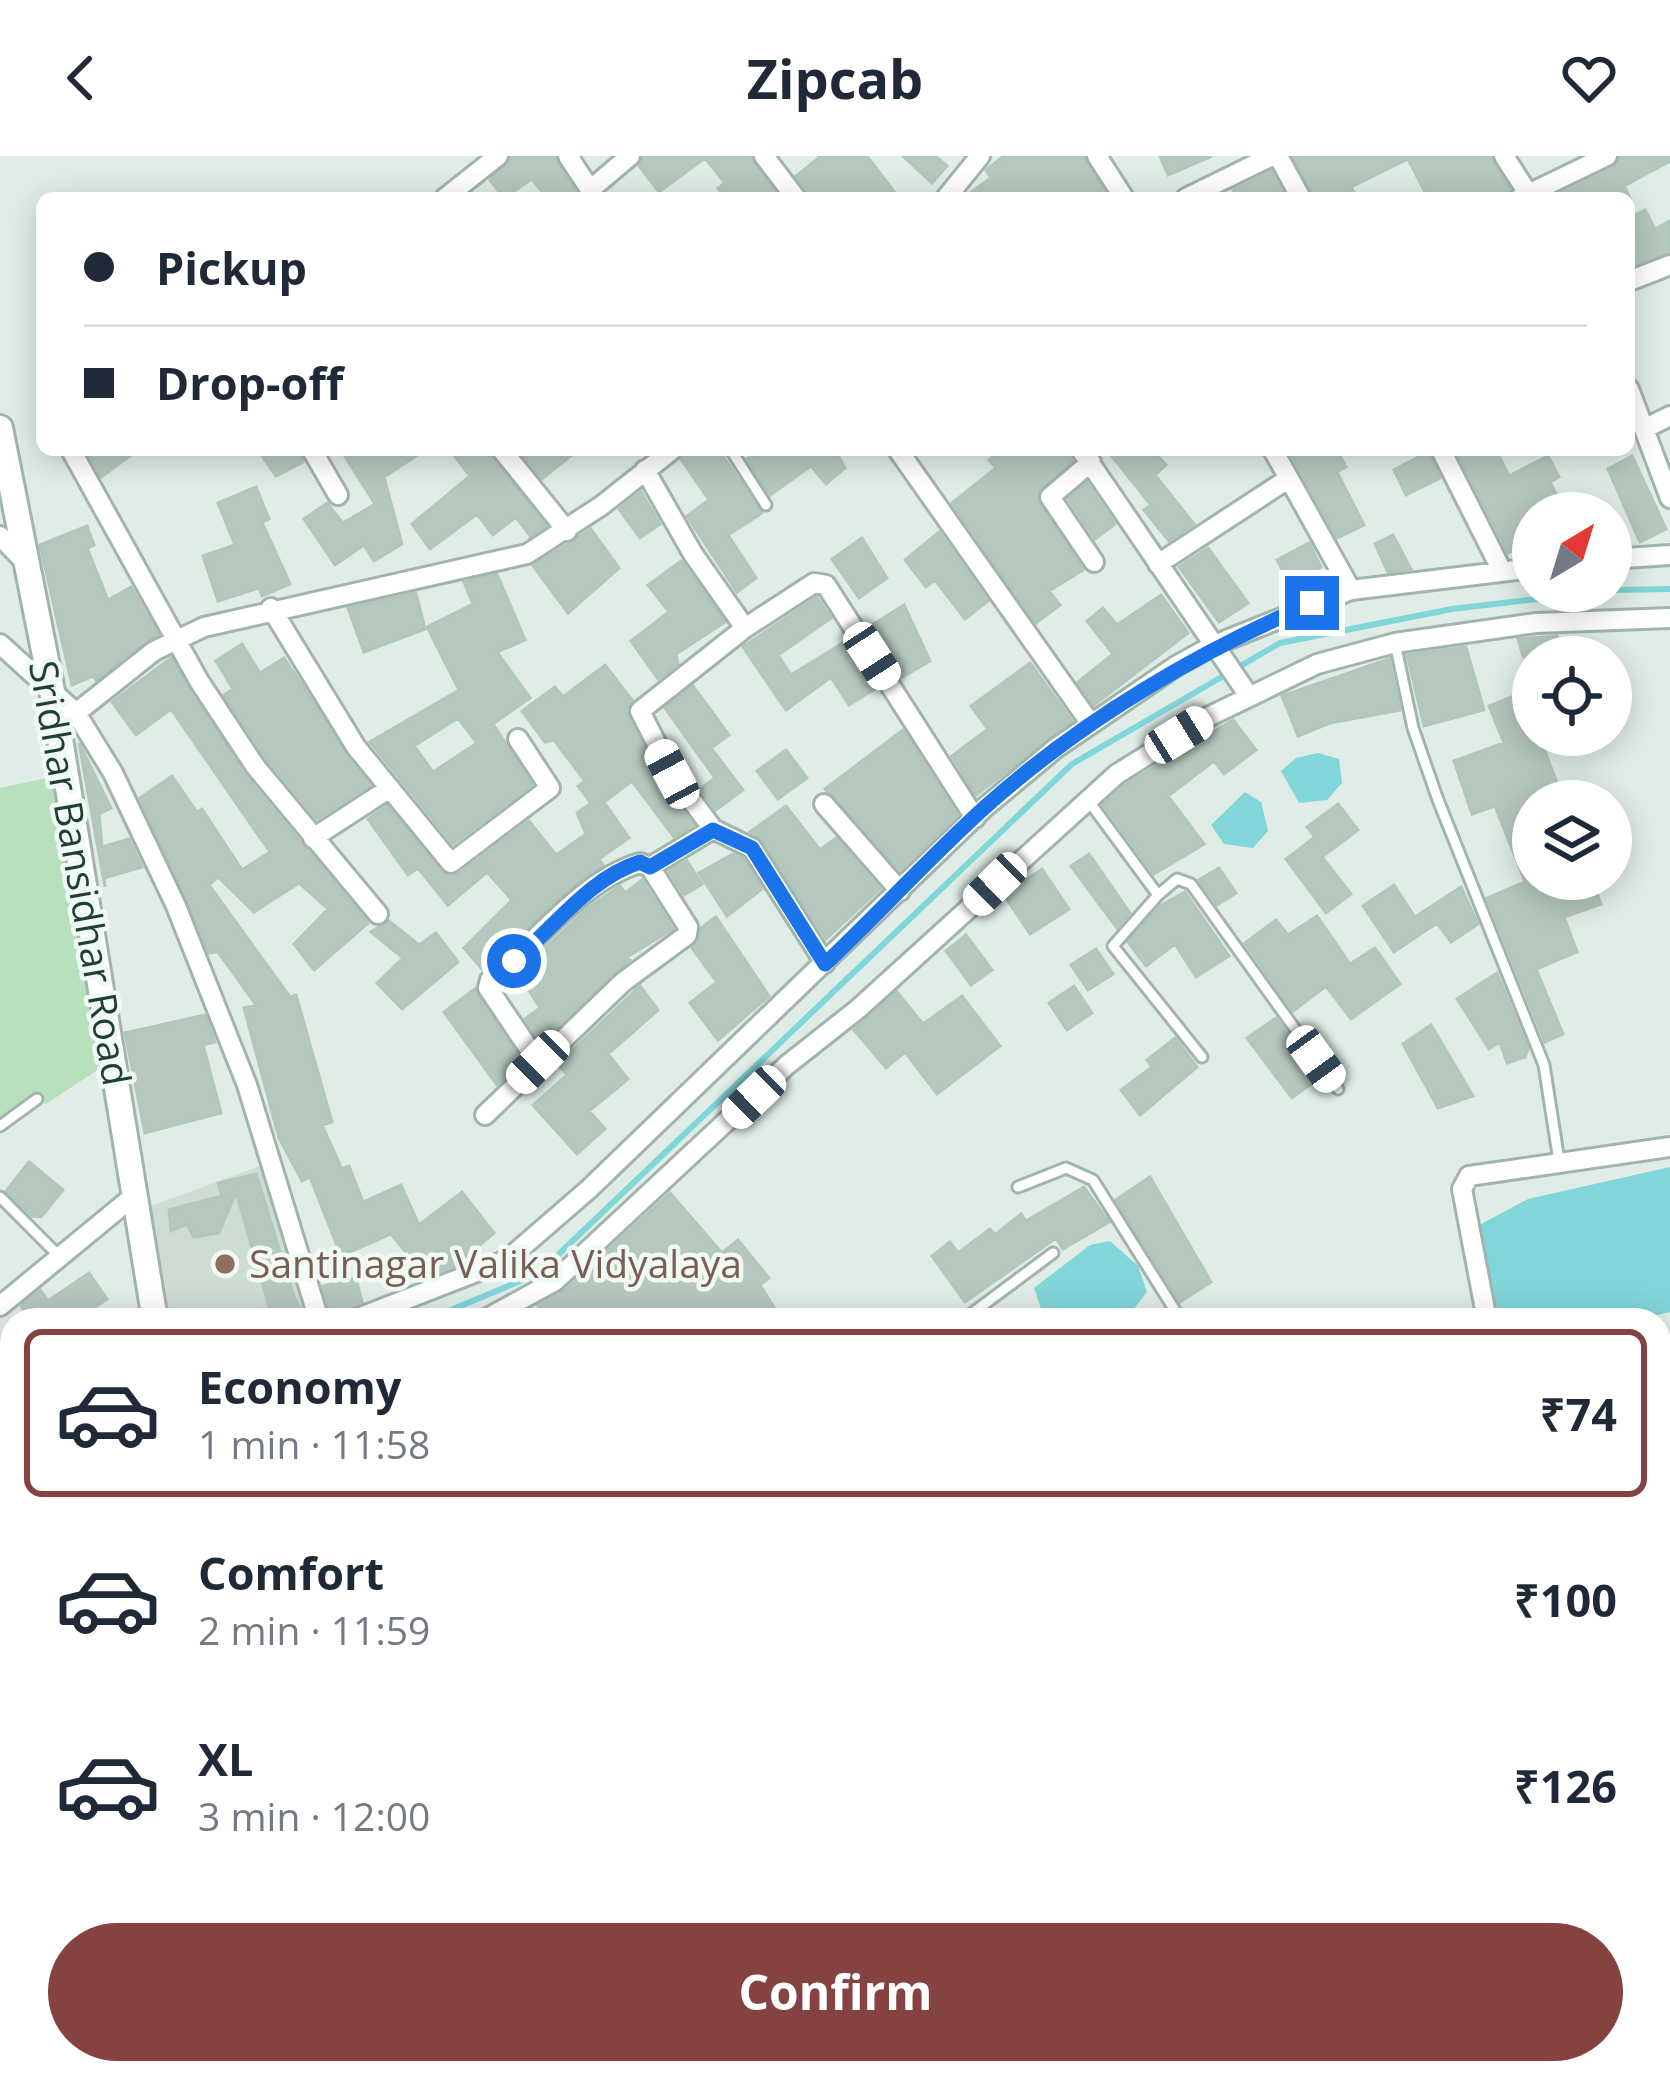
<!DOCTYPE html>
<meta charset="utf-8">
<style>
body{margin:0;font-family:"Open Sans",sans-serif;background:#f2f2f3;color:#1f2937;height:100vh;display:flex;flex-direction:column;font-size:45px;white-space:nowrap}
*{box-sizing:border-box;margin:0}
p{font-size:39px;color:#747a83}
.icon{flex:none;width:66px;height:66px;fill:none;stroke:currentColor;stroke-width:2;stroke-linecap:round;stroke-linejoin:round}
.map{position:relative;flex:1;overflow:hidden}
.side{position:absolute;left:0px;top:1152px;width:1671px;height:777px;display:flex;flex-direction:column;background:#fff;border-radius:36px 36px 0 0;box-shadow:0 6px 30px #0003}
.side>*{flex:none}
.banner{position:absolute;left:36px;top:36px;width:1599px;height:264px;border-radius:18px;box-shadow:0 6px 30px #0003;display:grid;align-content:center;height:264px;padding:0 48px;background:#fff}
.needle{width:78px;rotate:38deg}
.fabs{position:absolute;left:1512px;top:336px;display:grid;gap:24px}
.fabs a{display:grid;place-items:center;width:120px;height:120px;border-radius:50%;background:#fff;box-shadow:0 6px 30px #0003;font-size:60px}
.end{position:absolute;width:54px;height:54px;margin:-27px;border:15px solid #1a73e8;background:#fff;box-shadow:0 0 0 6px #fff}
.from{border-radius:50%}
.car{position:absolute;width:36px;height:72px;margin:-36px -18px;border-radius:15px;box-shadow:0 0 9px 3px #0007;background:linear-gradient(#fff 24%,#345 0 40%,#fff 0 76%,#345 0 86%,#fff 0)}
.banner b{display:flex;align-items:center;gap:42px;height:114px;font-size:45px}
.banner b+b{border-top:3px solid #e0e1e3}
.banner i{width:30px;height:30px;background:#1f2937}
ul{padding:21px 0 0;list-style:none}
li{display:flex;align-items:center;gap:36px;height:168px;margin:0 24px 18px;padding:0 24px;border:6px solid transparent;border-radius:18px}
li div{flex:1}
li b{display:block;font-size:45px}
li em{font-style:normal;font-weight:700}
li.active{border-color:#844340}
li>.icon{width:108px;height:108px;stroke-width:1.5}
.button{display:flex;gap:24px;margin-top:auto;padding:24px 48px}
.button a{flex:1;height:138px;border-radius:72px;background:#844340;color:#fff;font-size:48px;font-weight:700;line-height:138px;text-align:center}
header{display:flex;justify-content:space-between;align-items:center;height:156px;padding:0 48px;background:#fff;font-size:54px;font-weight:700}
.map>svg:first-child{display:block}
.built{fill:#ceddd4}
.green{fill:#b6e1bc}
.water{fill:#81d6d9}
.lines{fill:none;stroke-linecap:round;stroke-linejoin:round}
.stream{stroke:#81d6d9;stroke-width:6}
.building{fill:#b5c8be;stroke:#b2c7bc;stroke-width:3;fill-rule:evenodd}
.service-casing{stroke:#a2b5ad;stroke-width:15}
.minor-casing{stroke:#a2b5ad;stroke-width:24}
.tertiary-casing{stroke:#a2b5ad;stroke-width:30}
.service{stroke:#fff;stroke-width:9}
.minor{stroke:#fff;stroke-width:18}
.tertiary{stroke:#fff;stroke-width:24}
.route{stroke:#1a73e8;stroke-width:15}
.education-dot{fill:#8d6e63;stroke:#f1f9f4;stroke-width:4.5}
.labels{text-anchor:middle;stroke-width:9;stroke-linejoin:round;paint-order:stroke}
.street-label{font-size:39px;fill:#1f3f33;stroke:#f1f9f4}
.education-label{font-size:39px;fill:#785e54;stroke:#f1f9f4;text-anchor:start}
</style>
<header><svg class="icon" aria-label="back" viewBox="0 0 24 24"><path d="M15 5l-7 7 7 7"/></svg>Zipcab<svg class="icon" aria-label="heart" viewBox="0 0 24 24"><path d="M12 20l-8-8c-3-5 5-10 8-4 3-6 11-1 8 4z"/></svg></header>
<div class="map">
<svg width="1670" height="1927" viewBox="0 0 1670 1927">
<rect width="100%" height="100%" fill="#e0ede6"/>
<path class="built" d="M 263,1009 L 315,1164 L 163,1164 L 143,1053 Z
M 282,1917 L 401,1917 L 393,1927 L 283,1927 Z"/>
<path class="green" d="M 61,619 L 105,909 L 46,948 L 38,936 L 0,964 L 0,632 Z"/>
<path class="water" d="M 1318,597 L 1339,603 L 1342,627 L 1327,644 L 1299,647 L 1281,615 L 1296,602 Z
M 1245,636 L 1261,646 L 1268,675 L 1253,692 L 1224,688 L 1211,669 Z
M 1670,1011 L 1670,1156 L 1636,1164 L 1498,1164 L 1492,1157 L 1470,1074 L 1528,1043 Z
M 1110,1085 L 1138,1110 L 1147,1136 L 1125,1164 L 1045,1164 L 1034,1132 L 1090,1089 Z"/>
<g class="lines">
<path class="stream" d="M 1611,434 L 1670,433
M 427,1164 L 539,1117 L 1072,608 L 1280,487 L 1452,453 L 1606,435
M 0,1312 L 12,1307"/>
</g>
<path class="building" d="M 511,0 L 555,0 L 579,42 L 547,42 L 532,23 L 504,42 L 490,24 Z
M 643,0 L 751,0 L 779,42 L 725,42 L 718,32 L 725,27 L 705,2 L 659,36 L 639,10 Z
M 821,0 L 867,0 L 899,42 L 809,42 L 796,20 Z
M 903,0 L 935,0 L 947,10 L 932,27 Z
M 1004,0 L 1084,0 L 1108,42 L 963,42 L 991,22 L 986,14 Z
M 1160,0 L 1212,0 L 1168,19 Z
M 1293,0 L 1491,0 L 1510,34 L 1507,42 L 1428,42 L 1408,3 L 1351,31 L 1357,42 L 1314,42 Z
M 1620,0 L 1670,0 L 1670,5 L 1624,30 L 1630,42 L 1551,42 L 1613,12 Z
M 1271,15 L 1286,42 L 1238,42 L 1233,34 Z
M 1645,54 L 1655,73 L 1670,65 L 1670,96 L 1636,108 L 1629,92 L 1629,62 Z
M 86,294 L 138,294 L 101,321 Z
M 258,294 L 299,294 L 303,306 L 276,320 Z
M 341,294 L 425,294 L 384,321 L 402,388 L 374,405 L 364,389 L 335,409 L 304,363 L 327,347 L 343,367 L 375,348 Z
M 450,294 L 489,294 L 546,370 L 530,380 L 516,361 L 493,379 L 477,358 L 430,393 L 412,368 L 470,320 Z
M 519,294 L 578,294 L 542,323 Z
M 685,294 L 719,294 L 762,357 L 728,379 L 756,422 L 737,436 L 687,360 L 709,344 L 681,303 Z
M 760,294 L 835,294 L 845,312 L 826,328 L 811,310 L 770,339 L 747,303 Z
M 1001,294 L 1064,294 L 1072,305 L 1037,341 L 1083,414 L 1049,435 L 1060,449 L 1036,467 L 952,347 L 996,312 L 989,304 Z
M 1107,294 L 1152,294 L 1166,309 L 1155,319 L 1194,368 L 1169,385 L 1144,354 L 1151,349 Z
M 1303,294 L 1337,294 L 1346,311 L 1337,316 L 1364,369 L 1337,382 L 1292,300 Z
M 1456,294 L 1496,294 L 1509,320 L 1548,300 L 1559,321 L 1550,326 L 1566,357 L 1533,357 L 1533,384 L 1508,397 Z
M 1428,296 L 1440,322 L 1406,339 L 1394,314 Z
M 1632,300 L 1666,373 L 1640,386 L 1608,313 Z
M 1087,327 L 1115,368 L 1095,383 L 1068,343 Z
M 256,331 L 269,363 L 262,366 L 290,428 L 262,440 L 259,432 L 218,445 L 203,400 L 235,389 L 218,347 Z
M 641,336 L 660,368 L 640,382 L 619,353 Z
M 87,370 L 94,389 L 87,392 L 108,444 L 131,431 L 158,478 L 96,524 L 93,520 L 72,529 L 40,389 Z
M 591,373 L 619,412 L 568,457 L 533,410 Z
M 939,376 L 988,445 L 965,463 L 935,424 L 926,431 L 905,404 Z
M 1393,379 L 1411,413 L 1388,416 L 1375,388 Z
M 862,382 L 887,422 L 859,442 L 832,403 Z
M 1309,387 L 1321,411 L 1289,427 L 1277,404 Z
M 1208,392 L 1248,447 L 1219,466 L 1179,411 Z
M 681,405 L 725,466 L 676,498 L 678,508 L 658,523 L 631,485 L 669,456 L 648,429 Z
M 497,418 L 525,484 L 497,496 L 530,542 L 493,568 L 532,629 L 453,688 L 370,586 L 459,534 L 427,471 L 473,448 L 464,426 ZM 458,562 L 477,587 L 433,616 L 414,590 Z
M 416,437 L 425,473 L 364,496 L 348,452 Z
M 1161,439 L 1188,477 L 1094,549 L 1078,526 L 1113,498 L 1087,465 L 1103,452 L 1117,469 Z
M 817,441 L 831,462 L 778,499 L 791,519 L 846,485 L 876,532 L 849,549 L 831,521 L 786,554 L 743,491 Z
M 904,449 L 930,505 L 901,522 L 869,471 Z
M 1557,480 L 1564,501 L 1523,501 L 1518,483 Z
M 242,488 L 260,517 L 284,502 L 370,629 L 317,663 L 266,602 L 224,539 L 233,533 L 216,505 Z
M 1466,491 L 1484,554 L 1424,570 L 1407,499 Z
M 171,502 L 244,618 L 368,767 L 314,814 L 294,788 L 328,753 L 299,727 L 254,756 L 218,721 L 209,729 L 290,841 L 296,839 L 332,966 L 322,969 L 342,1013 L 349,1010 L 363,1046 L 401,1029 L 419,1069 L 462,1036 L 494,1077 L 455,1110 L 426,1121 L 391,1078 L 341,1100 L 310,1021 L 302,1025 L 279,982 L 244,852 L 256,849 L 218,796 L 209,797 L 140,642 L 172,620 L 197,656 L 202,653 L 242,714 L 270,696 L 171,553 L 136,579 L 112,546 Z
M 1389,503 L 1400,554 L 1330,567 L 1298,580 L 1282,540 Z
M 1030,507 L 1072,565 L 976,639 L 952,600 L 988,573 L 971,550 Z
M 605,509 L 632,544 L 628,560 L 660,624 L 693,669 L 674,681 L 632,625 L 604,646 L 629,682 L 599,703 L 603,709 L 570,732 L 482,813 L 464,792 L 512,744 L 487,716 L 448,749 L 418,712 L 408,719 L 368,663 L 387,650 L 447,720 L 459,718 L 529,665 L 556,699 L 586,678 L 577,657 L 591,647 L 578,630 L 585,625 L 554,584 L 545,586 L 522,555 L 555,531 L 563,541 Z
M 693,530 L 729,579 L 711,592 L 743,634 L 716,654 L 700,633 L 715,622 L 665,552 Z
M 1521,537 L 1533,579 L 1539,579 L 1558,630 L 1533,640 L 1533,723 L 1592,723 L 1601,748 L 1564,761 L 1577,796 L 1536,813 L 1563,878 L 1545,886 L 1487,742 L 1525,726 L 1495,650 L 1472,658 L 1454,605 L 1504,587 L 1489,550 Z
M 1233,564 L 1256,594 L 1224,618 L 1214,605 L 1168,640 L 1204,688 L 1154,718 L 1103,649 L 1125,629 Z
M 903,574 L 957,659 L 900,714 L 825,633 Z
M 79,587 L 111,652 L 99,658 L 102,691 L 129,683 L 142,711 L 104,722 L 105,731 Z
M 786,594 L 807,622 L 778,643 L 757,615 Z
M 1338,648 L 1358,674 L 1322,701 L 1351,738 L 1326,757 L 1286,703 L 1315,681 L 1307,671 Z
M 786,650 L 820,694 L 836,682 L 880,733 L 826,783 L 763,685 L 750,676 Z
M 733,698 L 743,702 L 762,733 L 727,760 L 699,717 Z
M 1089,698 L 1130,757 L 1117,772 L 1071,710 Z
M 687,705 L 702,728 L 684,739 L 669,715 Z
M 1219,712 L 1236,737 L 1217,749 L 1199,724 Z
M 1042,713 L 1069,753 L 1030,778 L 1004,739 Z
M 642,724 L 673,773 L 627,801 L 630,804 L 541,886 L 525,863 L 540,852 L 518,817 L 588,752 L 620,730 L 625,737 Z
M 1394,729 L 1415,761 L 1461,731 L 1478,768 L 1451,786 L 1437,767 L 1394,796 L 1363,750 Z
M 1185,736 L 1229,800 L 1196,821 L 1175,788 L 1146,810 L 1128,786 L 1160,750 Z
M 1317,760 L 1350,808 L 1375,792 L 1400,828 L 1351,863 L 1326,830 L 1293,855 L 1245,787 L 1276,764 L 1288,779 Z
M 716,761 L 769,840 L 718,884 L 690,847 L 717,826 L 692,792 L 701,772 Z
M 389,765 L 419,789 L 436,777 L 458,806 L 402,853 L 377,827 L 403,802 L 371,776 Z
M 966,779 L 992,814 L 971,829 L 946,795 Z
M 1096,793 L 1113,818 L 1088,834 L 1071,809 Z
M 1497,817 L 1528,893 L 1525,901 L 1507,907 L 1500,886 L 1489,893 L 1457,843 Z
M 640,830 L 658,854 L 608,898 L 628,923 L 589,955 L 605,973 L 577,998 L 533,949 L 567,919 L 558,908 Z
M 1074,830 L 1092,857 L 1067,874 L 1049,847 Z
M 475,833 L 521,905 L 497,929 L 444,856 Z
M 897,836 L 923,868 L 962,840 L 1000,890 L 937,938 L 905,896 L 886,912 L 854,874 Z
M 205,859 L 215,886 L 203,889 L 221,957 L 145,977 L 125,877 Z
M 1276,862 L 1319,922 L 1292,942 L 1247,882 Z
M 1431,869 L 1473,940 L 1438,952 L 1403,888 Z
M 1175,882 L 1197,911 L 1140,959 L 1121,934 L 1152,911 L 1147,904 Z
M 29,1006 L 63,1034 L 41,1061 L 32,1060 L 6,1035 Z
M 256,1018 L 293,1138 L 305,1164 L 273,1164 L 236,1036 L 219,1077 L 194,1081 L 187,1068 L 171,1075 L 169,1054 L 222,1040 L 218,1027 Z
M 1150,1021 L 1211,1126 L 1180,1146 L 1116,1044 Z
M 1084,1031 L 1109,1066 L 1063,1093 L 1056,1082 L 965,1146 L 932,1100 L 950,1086 L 958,1097 L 990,1073 L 995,1079 L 1021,1058 L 1026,1065 Z
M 670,1037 L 722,1097 L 738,1084 L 769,1122 L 760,1129 L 782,1164 L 548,1164 L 538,1150 L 564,1135 Z
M 89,1117 L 107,1143 L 76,1164 L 31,1164 L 21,1150 L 40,1134 L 48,1145 Z
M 356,1122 L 362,1146 L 332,1164 L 323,1130 Z"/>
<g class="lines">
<defs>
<path id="service" d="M 731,294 L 766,349
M 1395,487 L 1413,572 L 1438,644 L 1544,909 L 1559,1005
M 1088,644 L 1158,739 L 1177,723 L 1191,728 L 1338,933
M 1158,739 L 1113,790 L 1202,901
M 0,970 L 37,943
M 1018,1031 L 1066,1012 L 1093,1024 L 1181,1164
M 0,1041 L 60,1101
M 963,1164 L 1053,1097
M 0,1290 L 12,1285
M 1659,1565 L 1670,1553
M 0,1810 L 12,1798
M 1056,1917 L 1081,1927
M 393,1927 L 401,1917
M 639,1927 L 647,1917
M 900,1927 L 913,1917
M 1100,1927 L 1114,1917"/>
<path id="minor" d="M 568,0 L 595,41
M 764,0 L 796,42
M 1097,0 L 1124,42
M 1278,0 L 1301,42
M 1504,0 L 1531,42
M 591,33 L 630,0
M 445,42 L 498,0
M 946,42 L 980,0
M 1186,42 L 1272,0
M 1520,42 L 1607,0
M 1629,125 L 1670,109
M 1629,233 L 1670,342
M 1644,273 L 1670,260
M 71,294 L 199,525 L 255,610 L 378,758
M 312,294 L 338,339
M 502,294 L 567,375
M 898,294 L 1091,568
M 1081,294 L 1249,540
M 1273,294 L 1351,434
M 1441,294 L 1502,415
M 1091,306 L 1050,341 L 1094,406
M 0,380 L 26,407
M 1611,403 L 1670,399
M 1158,408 L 1288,323
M 271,452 L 356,591 L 451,707 L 550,632 L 518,583
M 745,472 L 814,427 L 826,429 L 975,662
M 0,488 L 76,557 L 113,617 L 176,750 L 247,929 L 319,1164
M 76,557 L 154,495 L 204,471 L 527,398 L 601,350 L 672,294
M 824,648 L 900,735
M 713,673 L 752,692 L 825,807
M 313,682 L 390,632
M 538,906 L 488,832 L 490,824 C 536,787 582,724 640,707 L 650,711 L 713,673 L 672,618 L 640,555 L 745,472 L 693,398 L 645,314
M 485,959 L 623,826 L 687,779 L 688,771 L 650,711
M 0,1150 L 135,1039
M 353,1164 L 507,1104 L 589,1033 L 984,652 L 1056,592 L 1176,510 L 1214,489 L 1351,434 L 1533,412
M 484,1164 L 555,1125 L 787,909 L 858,853 L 1117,618 L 1210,560 L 1317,508 L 1395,487 L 1536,467 L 1670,462
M 1487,1164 L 1462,1033 L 1469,1020 L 1670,991
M 1659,1197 L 1670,1196
M 1659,1228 L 1670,1226
M 0,1332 L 12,1328
M 0,1554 L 12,1543
M 1659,1618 L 1670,1627
M 1659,1812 L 1670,1797
M 1659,1818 L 1670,1866
M 863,1917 L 871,1927"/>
<path id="tertiary" d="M 0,272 L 53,540 L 155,1164
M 274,1917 L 275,1927"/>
</defs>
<use href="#service" class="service-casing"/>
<use href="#minor" class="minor-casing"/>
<use href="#tertiary" class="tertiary-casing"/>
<use href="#service" class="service"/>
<use href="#minor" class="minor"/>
<use href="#tertiary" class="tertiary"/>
</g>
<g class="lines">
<path class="route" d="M 514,805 C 553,773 589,722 640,706 L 650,711 L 713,674 L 752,692 L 825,808 C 879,757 929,702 984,652 C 1082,564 1192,499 1312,447"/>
</g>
<circle class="education-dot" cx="225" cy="1108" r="12"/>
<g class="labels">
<g class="street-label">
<text transform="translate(80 717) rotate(80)" y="14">Sridhar Bansidhar Road</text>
</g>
<g class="education-label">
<text x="249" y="1122">Santinagar Valika Vidyalaya</text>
</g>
</g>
</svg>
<div class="fabs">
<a><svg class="needle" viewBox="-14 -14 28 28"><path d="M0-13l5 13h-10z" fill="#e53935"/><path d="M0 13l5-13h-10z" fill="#747a83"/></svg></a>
<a><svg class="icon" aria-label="locate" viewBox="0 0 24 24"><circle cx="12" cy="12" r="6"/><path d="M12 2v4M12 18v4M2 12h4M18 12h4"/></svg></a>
<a><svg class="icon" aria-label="layers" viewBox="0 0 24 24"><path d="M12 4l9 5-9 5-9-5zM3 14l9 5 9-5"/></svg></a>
</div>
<i class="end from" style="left:514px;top:805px"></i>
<i class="end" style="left:1312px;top:447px"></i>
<i class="car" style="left:872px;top:500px;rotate:147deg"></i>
<i class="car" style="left:1179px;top:579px;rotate:58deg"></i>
<i class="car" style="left:672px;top:618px;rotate:332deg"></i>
<i class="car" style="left:995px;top:728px;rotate:226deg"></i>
<i class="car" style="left:1316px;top:903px;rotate:144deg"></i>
<i class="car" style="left:538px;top:906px;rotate:225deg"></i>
<i class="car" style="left:754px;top:941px;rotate:226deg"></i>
<div class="banner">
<b><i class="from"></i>Pickup</b>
<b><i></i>Drop-off</b>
</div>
<section class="side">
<ul>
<li class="active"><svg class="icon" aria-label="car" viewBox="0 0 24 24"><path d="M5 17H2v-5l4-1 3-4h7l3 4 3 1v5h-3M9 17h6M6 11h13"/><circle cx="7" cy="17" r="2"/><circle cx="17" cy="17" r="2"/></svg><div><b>Economy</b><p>1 min · 11:58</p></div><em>₹74</em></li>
<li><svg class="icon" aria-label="car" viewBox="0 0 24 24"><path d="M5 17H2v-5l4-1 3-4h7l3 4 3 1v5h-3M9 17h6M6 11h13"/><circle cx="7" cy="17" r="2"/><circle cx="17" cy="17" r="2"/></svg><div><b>Comfort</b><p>2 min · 11:59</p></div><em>₹100</em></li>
<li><svg class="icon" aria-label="car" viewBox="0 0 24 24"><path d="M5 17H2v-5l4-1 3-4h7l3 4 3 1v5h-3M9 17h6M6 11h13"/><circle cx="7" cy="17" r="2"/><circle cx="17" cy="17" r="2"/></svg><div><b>XL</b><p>3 min · 12:00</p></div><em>₹126</em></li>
</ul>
<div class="button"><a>Confirm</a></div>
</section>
</div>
